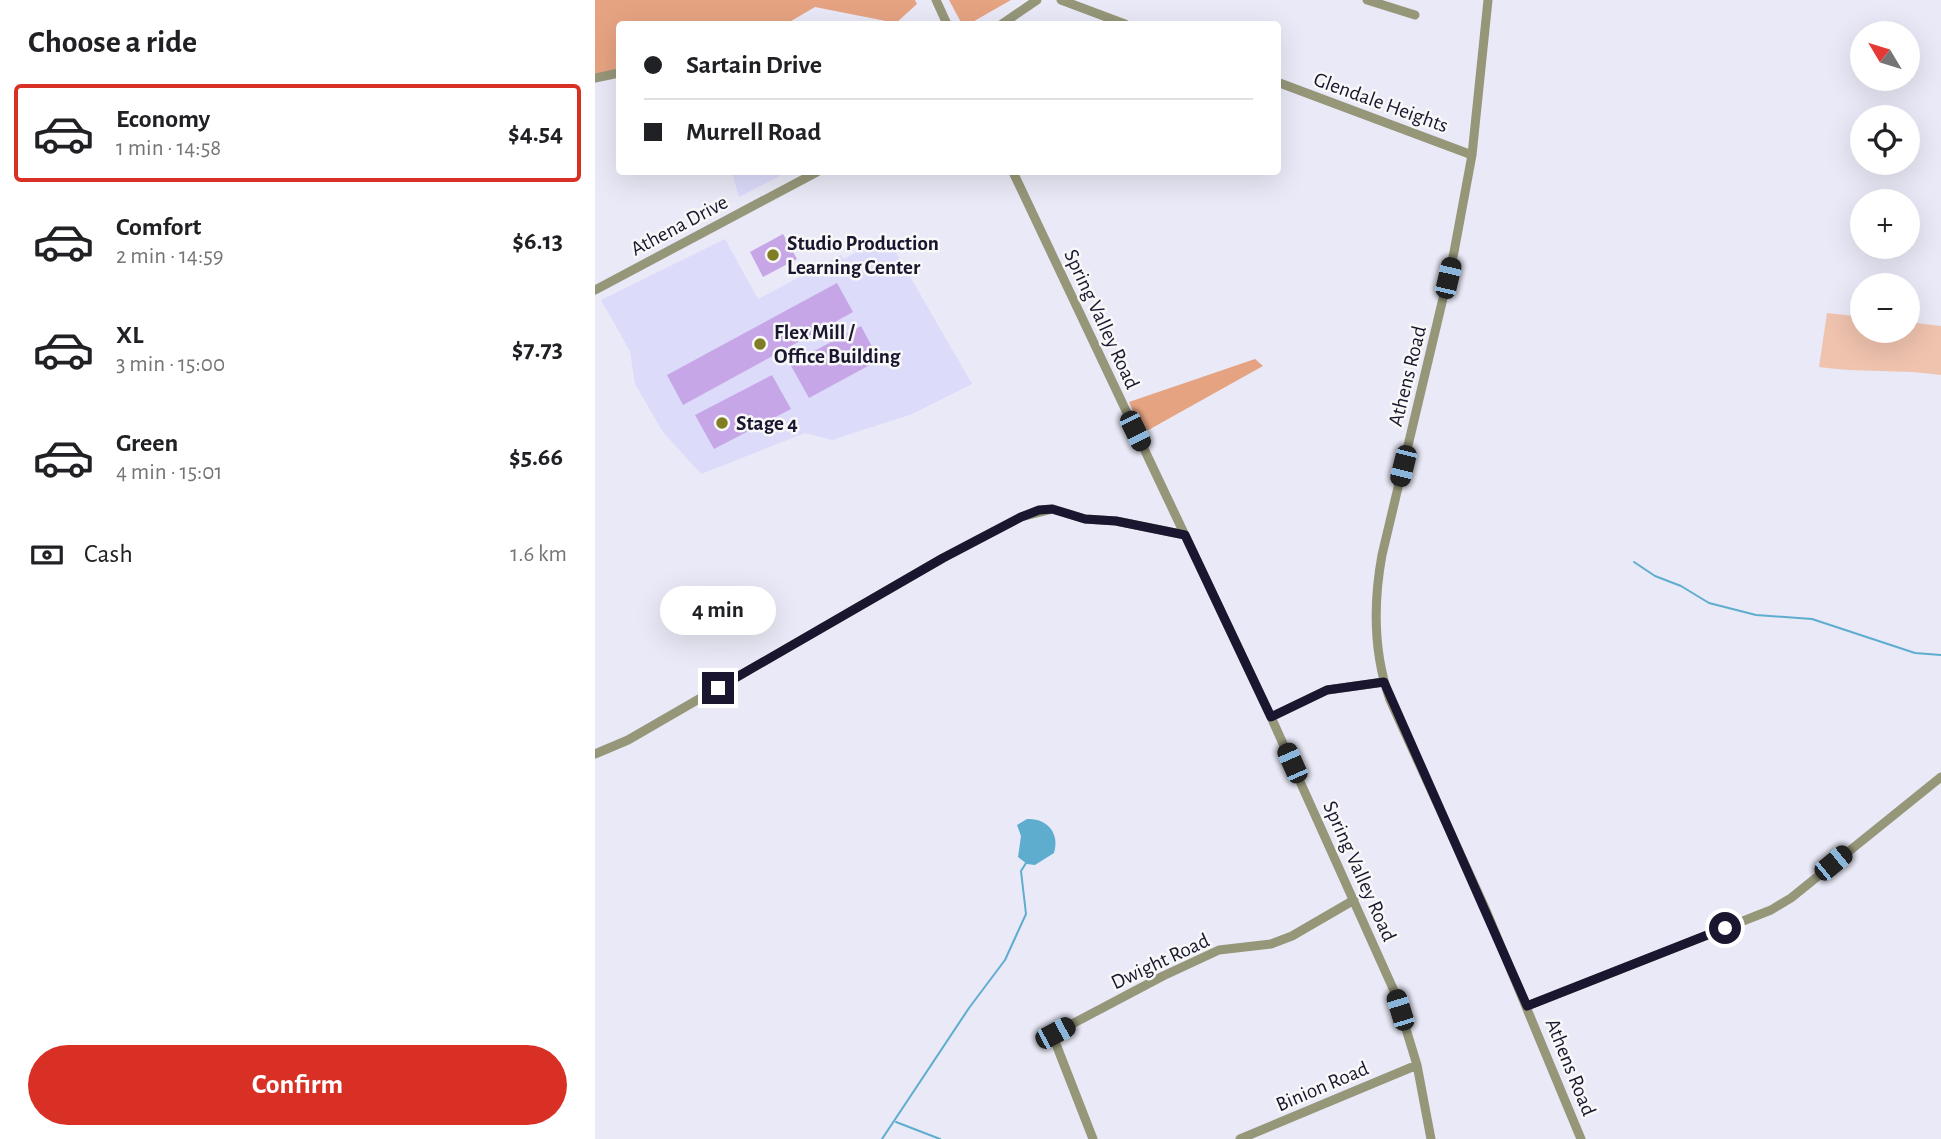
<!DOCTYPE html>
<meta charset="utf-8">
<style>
body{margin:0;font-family:"Alegreya Sans",sans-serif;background:#f2f2f2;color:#202124;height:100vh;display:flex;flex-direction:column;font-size:26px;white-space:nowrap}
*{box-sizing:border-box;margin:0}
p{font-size:23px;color:#757577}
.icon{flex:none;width:38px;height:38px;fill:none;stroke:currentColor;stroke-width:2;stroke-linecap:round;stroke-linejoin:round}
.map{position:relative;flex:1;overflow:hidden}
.details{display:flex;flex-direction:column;background:#fff;width:595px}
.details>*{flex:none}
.hud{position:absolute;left:21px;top:21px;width:665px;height:154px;border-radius:7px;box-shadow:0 7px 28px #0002;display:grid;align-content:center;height:154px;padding:0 28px;background:#fff}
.needle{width:46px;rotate:308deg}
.tools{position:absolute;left:1255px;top:21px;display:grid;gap:14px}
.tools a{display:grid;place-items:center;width:70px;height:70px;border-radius:50%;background:#fff;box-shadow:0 7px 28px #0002;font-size:35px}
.end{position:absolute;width:32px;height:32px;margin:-16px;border:9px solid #1a162f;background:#fff;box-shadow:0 0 0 4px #fff}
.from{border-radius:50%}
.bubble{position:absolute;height:49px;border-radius:24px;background:#fff;box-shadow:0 7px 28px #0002;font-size:23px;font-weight:700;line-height:49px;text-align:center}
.car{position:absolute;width:21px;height:42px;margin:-21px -10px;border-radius:9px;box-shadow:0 0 5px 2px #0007;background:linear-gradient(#222 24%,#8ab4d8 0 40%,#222 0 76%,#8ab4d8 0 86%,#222 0)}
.hud b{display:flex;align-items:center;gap:24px;height:66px;font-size:26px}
.hud b+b{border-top:2px solid #e0e0e0}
.hud i{width:18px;height:18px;background:#202124}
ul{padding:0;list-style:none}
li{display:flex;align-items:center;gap:21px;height:98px;margin:0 14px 10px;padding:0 14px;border:4px solid transparent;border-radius:7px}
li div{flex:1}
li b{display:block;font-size:26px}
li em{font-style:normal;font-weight:700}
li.active{border-color:#d93025}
li>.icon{width:63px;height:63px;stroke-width:1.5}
h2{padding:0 28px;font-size:32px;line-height:84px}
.pay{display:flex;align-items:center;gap:18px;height:77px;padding:0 28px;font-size:26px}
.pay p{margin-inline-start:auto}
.cta{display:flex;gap:14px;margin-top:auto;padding:14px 28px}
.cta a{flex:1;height:80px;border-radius:42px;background:#d93025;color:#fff;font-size:28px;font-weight:700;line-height:80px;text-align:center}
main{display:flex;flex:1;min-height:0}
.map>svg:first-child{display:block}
.built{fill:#dcdbfa}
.green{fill:#efc3ae}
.forest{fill:#e6a382}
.water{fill:#5eadcf}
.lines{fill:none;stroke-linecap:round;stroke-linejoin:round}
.stream{stroke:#5eadcf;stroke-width:2}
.building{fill:#c7a6e7}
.minor{stroke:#969679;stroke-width:9}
.route{stroke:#1a162f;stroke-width:9}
.poi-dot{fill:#807d25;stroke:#f7f8f7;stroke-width:2.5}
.labels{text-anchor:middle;stroke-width:5;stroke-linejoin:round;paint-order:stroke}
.street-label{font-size:21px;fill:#1a162f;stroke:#f7f8f7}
.poi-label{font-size:21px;font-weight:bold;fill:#1a162f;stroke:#f7f8f7;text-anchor:start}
</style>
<main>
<section class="details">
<h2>Choose a ride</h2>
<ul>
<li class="active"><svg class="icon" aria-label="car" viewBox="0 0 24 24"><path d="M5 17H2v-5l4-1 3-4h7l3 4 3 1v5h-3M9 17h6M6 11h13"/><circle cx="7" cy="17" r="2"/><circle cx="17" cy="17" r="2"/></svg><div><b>Economy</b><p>1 min · 14:58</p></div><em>$4.54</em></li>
<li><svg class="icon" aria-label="car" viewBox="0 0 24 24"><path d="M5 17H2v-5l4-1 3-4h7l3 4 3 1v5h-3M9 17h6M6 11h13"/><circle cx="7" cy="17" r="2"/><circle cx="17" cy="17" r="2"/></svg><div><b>Comfort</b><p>2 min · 14:59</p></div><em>$6.13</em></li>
<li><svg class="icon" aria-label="car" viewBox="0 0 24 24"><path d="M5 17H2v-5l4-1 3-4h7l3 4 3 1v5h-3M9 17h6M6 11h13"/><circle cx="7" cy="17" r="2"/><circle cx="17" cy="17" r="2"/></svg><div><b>XL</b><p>3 min · 15:00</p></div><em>$7.73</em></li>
<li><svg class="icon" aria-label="car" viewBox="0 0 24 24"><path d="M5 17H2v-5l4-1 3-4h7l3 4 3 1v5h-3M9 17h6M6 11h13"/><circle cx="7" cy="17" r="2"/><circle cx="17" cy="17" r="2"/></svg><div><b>Green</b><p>4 min · 15:01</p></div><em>$5.66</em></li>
</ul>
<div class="pay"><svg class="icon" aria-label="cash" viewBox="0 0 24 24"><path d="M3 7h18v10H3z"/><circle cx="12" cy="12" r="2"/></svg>Cash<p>1.6 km</p></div>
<div class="cta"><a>Confirm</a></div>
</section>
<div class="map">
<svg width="1346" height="1139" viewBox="0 0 1346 1139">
<rect width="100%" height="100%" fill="#e9e9f7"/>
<path class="built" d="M 137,172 L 193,172 L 144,197 Z
M 291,235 L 377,384 L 317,414 L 237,440 L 210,433 L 106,474 L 68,432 L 40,384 L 35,351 L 6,300 L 130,239 L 163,299 L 246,255 L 249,259 Z"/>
<path class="green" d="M 1232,313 L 1267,317 L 1267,331 L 1312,331 L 1313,322 L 1346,326 L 1346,375 C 1306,369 1265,373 1224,367 Z"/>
<path class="forest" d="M 0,0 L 320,0 L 322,4 L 301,23 L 220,7 L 191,24 L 24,24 L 24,69 L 0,74 Z
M 354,0 L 416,0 L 374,24 L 367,24 Z
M 660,359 L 668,366 L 548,433 L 534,402 Z"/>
<path class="water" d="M 432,819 C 453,818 465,834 459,853 L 440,865 L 432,864 L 423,857 L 426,836 L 422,825 Z"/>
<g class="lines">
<path class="stream" d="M 1039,562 L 1060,576 L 1086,586 L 1114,603 L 1161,615 L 1217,619 L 1320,653 L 1346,655
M 301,1122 L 345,1139
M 287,1139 L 374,1008 L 410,960 L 431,914 L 426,871 L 431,863"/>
</g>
<path class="building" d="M 188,234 L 202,259 L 168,277 L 155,252 Z
M 242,283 L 258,312 L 88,405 L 72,375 Z
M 266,326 L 284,360 L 214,398 L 195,364 Z
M 177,375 L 196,409 L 119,449 L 100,415 Z"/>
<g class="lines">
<path class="minor" d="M 341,0 L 352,24
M 466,0 L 530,24
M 772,0 L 820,15
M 893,0 L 877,155 L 859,252 L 787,555 C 778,604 778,652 795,700 L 890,908 L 986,1139
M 407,24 L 442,0
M 0,78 L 24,73
M 682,82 L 877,155
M 418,172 L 676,717 L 800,993 L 822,1065 L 836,1139
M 0,290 L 222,172
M 676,717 L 732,690 L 789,682
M 0,754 L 33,740 L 348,558 L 426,517 L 458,509 L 490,519 L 521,521 L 590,535
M 932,1006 L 1176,910 L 1196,898 L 1346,777
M 498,1139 L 459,1039 L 460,1033 L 568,976 L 624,950 L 676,944 L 697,936 L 759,900
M 645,1139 L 822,1065"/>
</g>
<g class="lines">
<path class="route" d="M 123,688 L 348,558 L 426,517 L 444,510 L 457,509 L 490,519 L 521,521 L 590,535 L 676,717 L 732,690 L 789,682 L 932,1006 L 1130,928"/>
</g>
<g class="poi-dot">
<circle cx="178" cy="255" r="7"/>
<circle cx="165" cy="344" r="7"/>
<circle cx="127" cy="423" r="7"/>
</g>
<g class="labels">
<g class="street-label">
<text transform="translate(786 102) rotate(20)" y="7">Glendale Heights</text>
<text transform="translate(84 225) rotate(-28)" y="7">Athena Drive</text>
<text transform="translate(507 319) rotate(65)" y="7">Spring Valley Road</text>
<text transform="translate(812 376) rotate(-76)" y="7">Athens Road</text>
<text transform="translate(765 871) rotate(66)" y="7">Spring Valley Road</text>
<text transform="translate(565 961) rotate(-25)" y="7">Dwight Road</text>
<text transform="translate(976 1067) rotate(68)" y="7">Athens Road</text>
<text transform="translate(727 1086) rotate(-23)" y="7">Binion Road</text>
</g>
<g class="poi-label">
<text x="192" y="250">Studio Production<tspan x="192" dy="24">Learning Center</tspan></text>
<text x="179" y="339">Flex Mill /<tspan x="179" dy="24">Office Building</tspan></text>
<text x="141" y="430">Stage 4</text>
</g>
</g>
</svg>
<div class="tools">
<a><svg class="needle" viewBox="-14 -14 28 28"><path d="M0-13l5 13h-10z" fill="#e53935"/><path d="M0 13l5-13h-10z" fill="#757577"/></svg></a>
<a><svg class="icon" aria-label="locate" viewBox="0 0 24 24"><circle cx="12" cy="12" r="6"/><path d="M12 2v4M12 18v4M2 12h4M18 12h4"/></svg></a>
<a>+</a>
<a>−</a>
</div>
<i class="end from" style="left:1130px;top:928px"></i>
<i class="end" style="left:123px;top:688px"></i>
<div class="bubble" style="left:65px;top:586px;width:116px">4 min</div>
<i class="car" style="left:853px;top:278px;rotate:13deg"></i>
<i class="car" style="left:540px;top:431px;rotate:154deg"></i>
<i class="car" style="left:808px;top:466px;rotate:194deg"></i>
<i class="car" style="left:697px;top:763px;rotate:336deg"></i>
<i class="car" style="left:1238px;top:863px;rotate:51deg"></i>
<i class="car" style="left:805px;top:1010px;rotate:343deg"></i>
<i class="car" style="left:460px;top:1033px;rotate:62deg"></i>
<div class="hud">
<b><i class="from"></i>Sartain Drive</b>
<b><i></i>Murrell Road</b>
</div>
</div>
</main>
